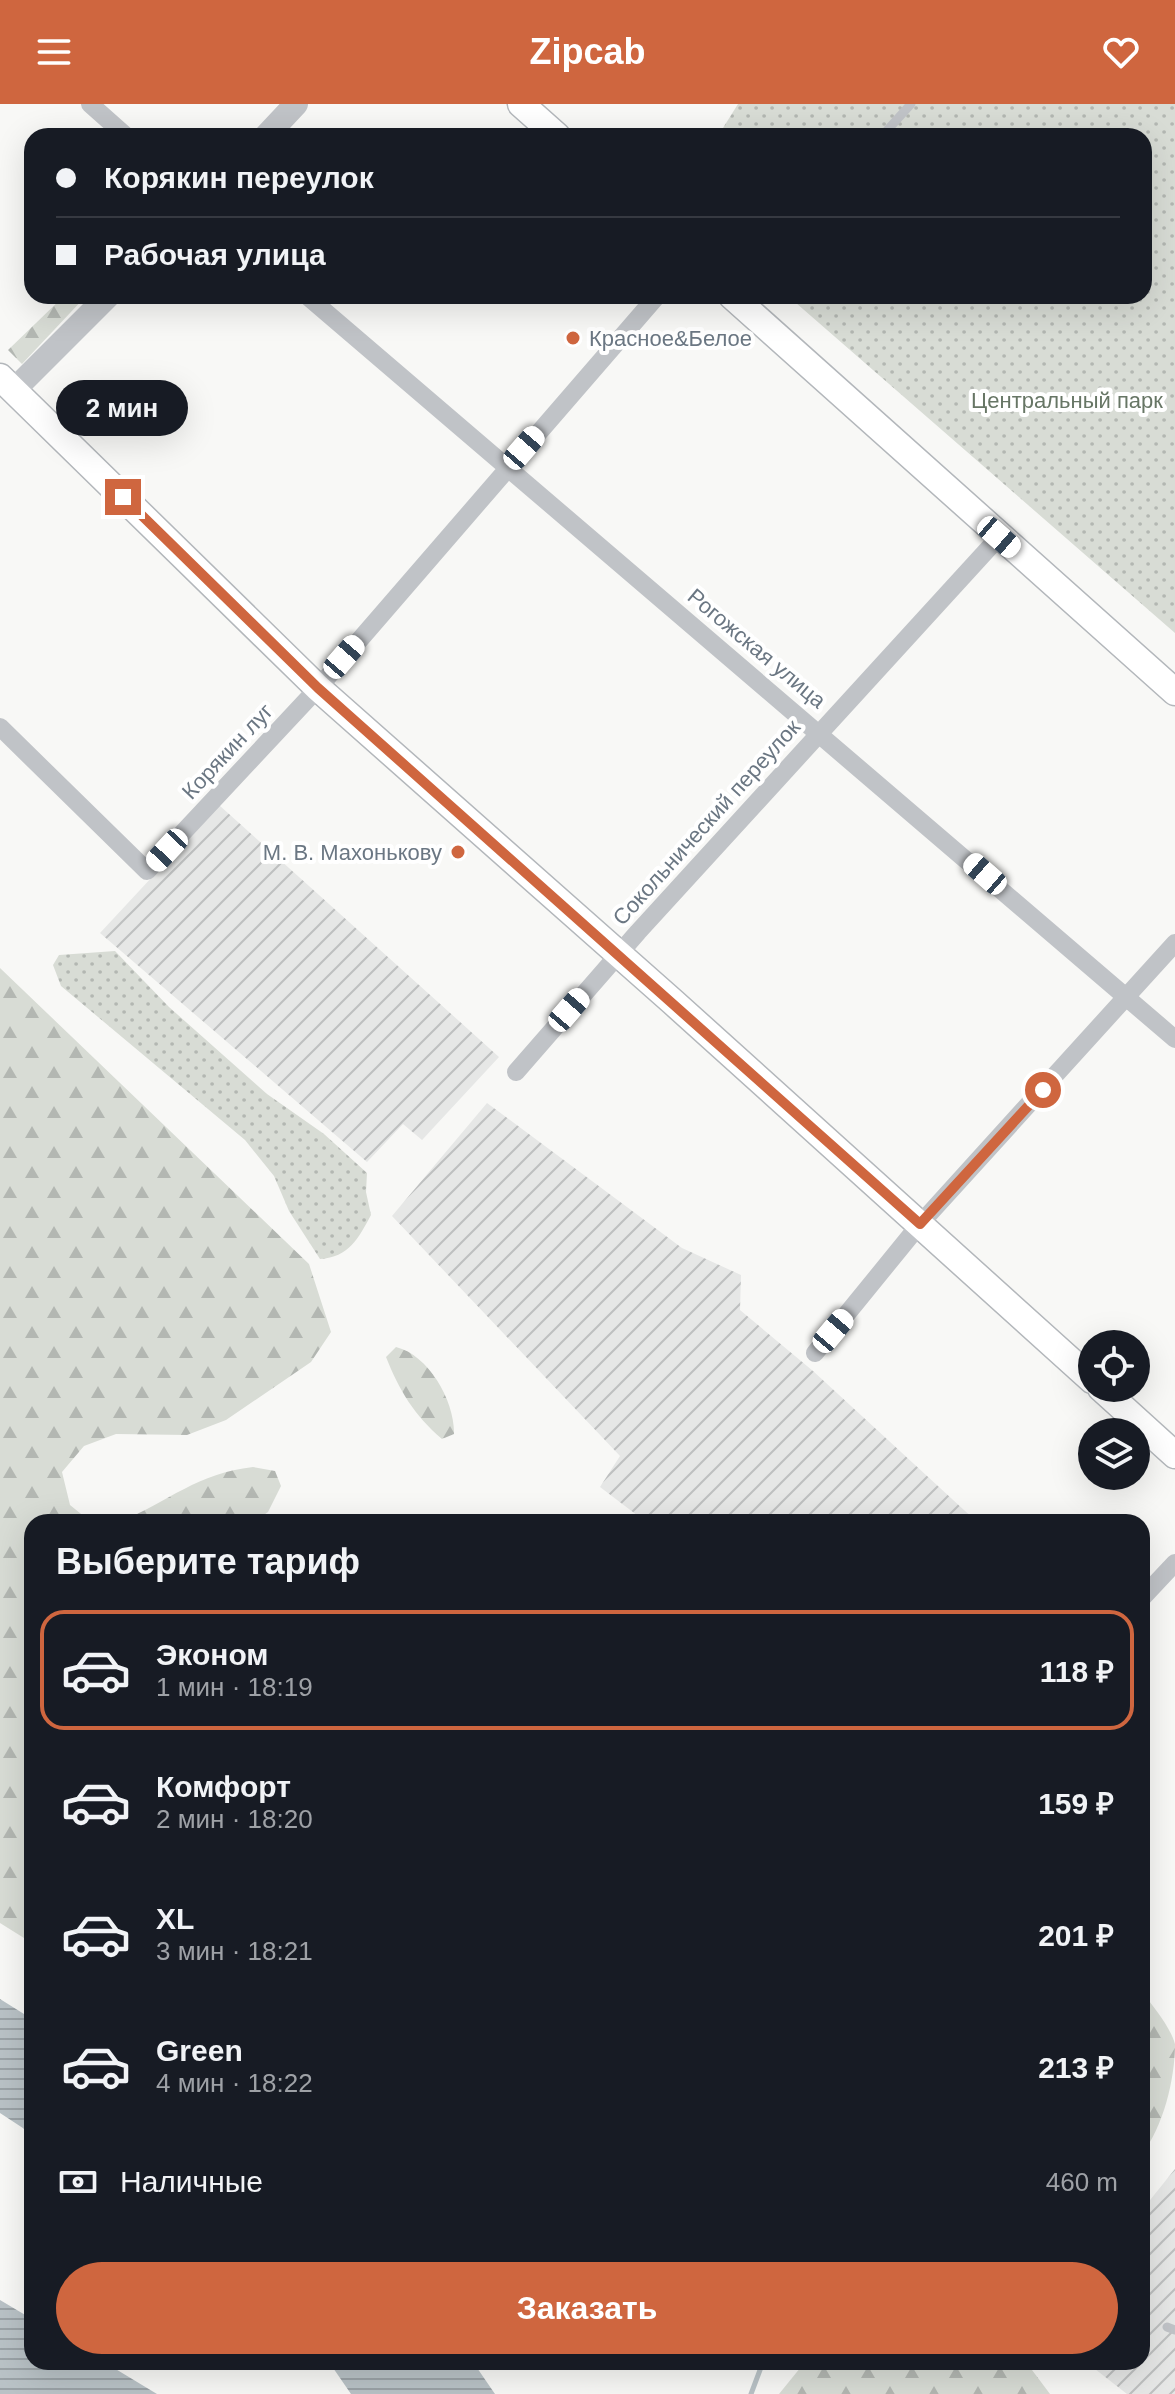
<!DOCTYPE html>
<html lang="ru">
<meta charset="utf-8">
<style>
body{margin:0;font-family:Helvetica,sans-serif;background:#242831;color:#f1f3f6;height:100vh;display:flex;flex-direction:column;font-size:30px;white-space:nowrap}
*{box-sizing:border-box;margin:0}
p{font-size:26px;color:#9ea1a6}
.icon{flex:none;width:44px;height:44px;fill:none;stroke:currentColor;stroke-width:2;stroke-linecap:round;stroke-linejoin:round}
.map{position:relative;flex:1;overflow:hidden}
.details{position:absolute;left:24px;top:1410px;width:1126px;height:856px;display:flex;flex-direction:column;background:#171b24;border-radius:24px;box-shadow:0 8px 32px #0002}
.details>*{flex:none}
.guide{position:absolute;left:24px;top:24px;width:1128px;height:176px;border-radius:24px;box-shadow:0 8px 32px #0002;display:grid;align-content:center;height:176px;padding:0 32px;background:#171b24}
.fabs{position:absolute;left:1078px;top:1226px;display:grid;gap:16px}
.fabs a{display:grid;place-items:center;width:72px;height:72px;border-radius:50%;background:#171b24;box-shadow:0 8px 32px #0002;font-size:40px}
.end{position:absolute;width:36px;height:36px;margin:-18px;border:10px solid #cf663f;background:#fff;box-shadow:0 0 0 4px #fff}
.from{border-radius:50%}
.bubble{position:absolute;height:56px;border-radius:28px;background:#171b24;box-shadow:0 8px 32px #0002;font-size:26px;font-weight:700;line-height:56px;text-align:center}
.car{position:absolute;width:24px;height:48px;margin:-24px -12px;border-radius:10px;box-shadow:0 0 6px 2px #0007;background:linear-gradient(#fff 24%,#345 0 40%,#fff 0 76%,#345 0 86%,#fff 0)}
.guide b{display:flex;align-items:center;gap:28px;height:76px;font-size:30px}
.guide b+b{border-top:2px solid #363941}
.guide i{width:20px;height:20px;background:#f1f3f6}
ul{padding:0;list-style:none}
li{display:flex;align-items:center;gap:24px;height:120px;margin:0 16px 12px;padding:0 16px;border:4px solid transparent;border-radius:24px}
li div{flex:1}
li b{display:block;font-size:30px}
li em{font-style:normal;font-weight:700}
li.on{border-color:#cf663f}
li>.icon{width:72px;height:72px;stroke-width:1.5}
h2{padding:0 32px;font-size:36px;line-height:96px}
.pay{display:flex;align-items:center;gap:20px;height:88px;padding:0 32px;font-size:30px}
.pay p{margin-inline-start:auto}
.primary-button{display:flex;gap:16px;margin-top:auto;padding:16px 32px}
.primary-button a{flex:1;height:92px;border-radius:48px;background:#cf663f;color:#fff;font-size:32px;font-weight:700;line-height:92px;text-align:center}
header{display:flex;justify-content:space-between;align-items:center;height:104px;padding:0 32px;background:#cf663f;color:#fff;font-size:36px;font-weight:700}
.map>svg:first-child{display:block}
.industrial{fill:url(#industrial-furrows)}
.grass{fill:url(#grass-dots)}
.forest{fill:url(#forest-firs)}
.water{fill:url(#water-rules)}
.lines{fill:none;stroke-linecap:round;stroke-linejoin:round}
.stream{stroke:#b9c2c6;stroke-width:5}
.secondary-casing{stroke:#b3b7bb;stroke-width:29}
.service{stroke:#c0c3c7;stroke-width:9}
.minor{stroke:#c0c3c7;stroke-width:18}
.tertiary{stroke:#c0c3c7;stroke-width:24}
.secondary{stroke:#fff;stroke-width:26}
.route{stroke:#cf663f;stroke-width:10}
.poi-dot{fill:#cf663f;stroke:#fff;stroke-width:3}
.labels{text-anchor:middle;stroke-width:8;stroke-linejoin:round;paint-order:stroke}
.poi-label{font-size:22px;fill:#6b7783;stroke:#fff;text-anchor:start}
.park-label{font-size:22px;fill:#677665;stroke:#fff}
.street-label{font-size:22px;fill:#6b7783;stroke:#fff}
</style>
<header><svg class="icon" aria-label="menu" viewBox="0 0 24 24"><path d="M4 6h16M4 12h16M4 18h16"/></svg>Zipcab<svg class="icon" aria-label="heart" viewBox="0 0 24 24"><path d="M12 20l-8-8c-3-5 5-10 8-4 3-6 11-1 8 4z"/></svg></header>
<div class="map">
<svg width="1175" height="2290" viewBox="0 0 1175 2290">
<defs>
<pattern id="industrial-furrows" width="10" height="10" patternUnits="userSpaceOnUse" patternTransform="scale(2)"><rect width="10" height="10" fill="#e6e7e6"/><path d="M-1 1l2-2M0 10L10 0M9 11l2-2" fill="none" stroke="#bec0c0"/></pattern>
<pattern id="grass-dots" width="8" height="8" patternUnits="userSpaceOnUse" patternTransform="scale(2)"><rect width="8" height="8" fill="#d8dcd5"/><path d="M2 2h.1M6 6h.1" fill="none" stroke="#b3b7b2" stroke-width="1.8" stroke-linecap="round"/></pattern>
<pattern id="forest-firs" width="22" height="20" patternUnits="userSpaceOnUse" patternTransform="scale(2)"><rect width="22" height="20" fill="#d8dcd5"/><path d="M5 1l3.5 6h-7zM16 11l3.5 6h-7z" fill="#b3b7b2"/></pattern>
<pattern id="water-rules" width="6" height="5" patternUnits="userSpaceOnUse" patternTransform="scale(2)"><rect width="6" height="5" fill="#b9c2c6"/><path d="M0 2.5h6" fill="none" stroke="#9aa2a6"/></pattern>
</defs>
<rect width="100%" height="100%" fill="#f8f8f6"/>
<path class="industrial" d="M 219,701 L 499,953 L 422,1036 L 403,1020 L 367,1058 L 100,829 Z
M 487,999 L 682,1144 L 741,1171 L 740,1206 L 813,1267 L 977,1418 L 646,1418 L 600,1383 L 620,1352 L 392,1112 Z
M 1175,2065 L 1175,2290 L 1127,2290 L 1086,2258 L 1142,2258 L 1142,2106 Z"/>
<path class="grass" d="M 738,0 L 1175,0 L 1175,529 L 788,192 L 1144,192 L 1144,32 L 718,32 Z
M 115,847 L 169,903 L 267,990 L 324,1030 L 367,1069 L 366,1088 L 371,1111 C 358,1135 349,1153 320,1155 L 289,1107 L 274,1072 L 245,1036 L 61,882 L 53,861 L 59,851 Z"/>
<path class="forest" d="M 64,192 L 86,192 L 22,260 L 8,246 Z
M 0,864 L 309,1160 L 331,1228 L 311,1258 L 226,1316 L 187,1331 L 116,1330 L 84,1342 L 62,1368 L 70,1401 L 91,1418 L 32,1418 L 32,1839 L 0,1819 Z
M 396,1243 C 429,1251 455,1298 454,1330 L 442,1335 C 414,1311 399,1286 386,1253 Z
M 253,1363 L 275,1367 L 281,1382 L 268,1408 L 254,1418 L 120,1418 C 169,1397 198,1369 253,1363 Z
M 1142,1887 C 1153,1903 1170,1922 1175,1940 C 1175,1976 1163,2023 1142,2050 Z
M 805,2258 L 1026,2258 L 1050,2290 L 779,2290 Z"/>
<path class="water" d="M 0,1895 L 32,1915 L 32,2030 L 0,2009 Z
M 0,2196 L 32,2215 L 32,2258 L 104,2258 L 157,2290 L 0,2290 Z
M 329,2258 L 473,2258 L 495,2290 L 351,2290 Z"/>
<g class="lines">
<path class="stream" d="M 751,2290 L 763,2258"/>
<defs>
<path id="secondary" d="M 521,0 L 557,32
M 732,192 L 1175,588
M 0,273 L 318,584 L 673,898 L 1092,1276
M 1101,1284 L 1175,1351"/>
</defs>
<use href="#secondary" class="secondary-casing"/>
<path class="service" d="M 882,32 L 911,0
M 1167,2223 L 1175,2226"/>
<path class="minor" d="M 90,0 L 126,32
M 307,192 L 1175,935
M 0,623 L 147,767 L 318,584 L 657,192
M 516,968 L 638,828 L 999,433
M 815,1249 L 920,1120 L 1175,839
M 1142,1494 L 1175,1459"/>
<path class="tertiary" d="M 266,32 L 296,0
M 14,286 L 108,192"/>
<use href="#secondary" class="secondary"/>
</g>
<g class="lines">
<path class="route" d="M 123,393 L 318,584 L 920,1120 L 1043,986"/>
</g>
<g class="poi-dot">
<circle cx="573" cy="234" r="8"/>
<circle cx="458" cy="748" r="8"/>
</g>
<g class="labels">
<g class="poi-label">
<text x="589" y="242">Красное&amp;Белое</text>
<text x="442" y="756" text-anchor="end">М. В. Махонькову</text>
</g>
<g class="park-label">
<text x="1067" y="304">Центральный парк</text>
</g>
<g class="street-label">
<text transform="translate(757 544) rotate(40)" y="8">Рогожская улица</text>
<text transform="translate(227 647) rotate(-47)" y="8">Корякин луг</text>
<text transform="translate(706 718) rotate(-48)" y="8">Сокольнический переулок</text>
</g>
</g>
</svg>
<div class="fabs">
<a><svg class="icon" aria-label="locate" viewBox="0 0 24 24"><circle cx="12" cy="12" r="6"/><path d="M12 2v4M12 18v4M2 12h4M18 12h4"/></svg></a>
<a><svg class="icon" aria-label="layers" viewBox="0 0 24 24"><path d="M12 4l9 5-9 5-9-5zM3 14l9 5 9-5"/></svg></a>
</div>
<i class="end from" style="left:1043px;top:986px"></i>
<i class="end" style="left:123px;top:393px"></i>
<div class="bubble" style="left:56px;top:276px;width:132px">2 мин</div>
<i class="car" style="left:524px;top:344px;rotate:41deg"></i>
<i class="car" style="left:999px;top:433px;rotate:131deg"></i>
<i class="car" style="left:344px;top:553px;rotate:41deg"></i>
<i class="car" style="left:167px;top:746px;rotate:223deg"></i>
<i class="car" style="left:985px;top:770px;rotate:311deg"></i>
<i class="car" style="left:569px;top:906px;rotate:41deg"></i>
<i class="car" style="left:833px;top:1227px;rotate:40deg"></i>
<div class="guide">
<b><i class="from"></i>Корякин переулок</b>
<b><i></i>Рабочая улица</b>
</div>
<section class="details">
<h2>Выберите тариф</h2>
<ul>
<li class="on"><svg class="icon" aria-label="car" viewBox="0 0 24 24"><path d="M5 17H2v-5l4-1 3-4h7l3 4 3 1v5h-3M9 17h6M6 11h13"/><circle cx="7" cy="17" r="2"/><circle cx="17" cy="17" r="2"/></svg><div><b>Эконом</b><p>1 мин · 18:19</p></div><em>118 ₽</em></li>
<li><svg class="icon" aria-label="car" viewBox="0 0 24 24"><path d="M5 17H2v-5l4-1 3-4h7l3 4 3 1v5h-3M9 17h6M6 11h13"/><circle cx="7" cy="17" r="2"/><circle cx="17" cy="17" r="2"/></svg><div><b>Комфорт</b><p>2 мин · 18:20</p></div><em>159 ₽</em></li>
<li><svg class="icon" aria-label="car" viewBox="0 0 24 24"><path d="M5 17H2v-5l4-1 3-4h7l3 4 3 1v5h-3M9 17h6M6 11h13"/><circle cx="7" cy="17" r="2"/><circle cx="17" cy="17" r="2"/></svg><div><b>XL</b><p>3 мин · 18:21</p></div><em>201 ₽</em></li>
<li><svg class="icon" aria-label="car" viewBox="0 0 24 24"><path d="M5 17H2v-5l4-1 3-4h7l3 4 3 1v5h-3M9 17h6M6 11h13"/><circle cx="7" cy="17" r="2"/><circle cx="17" cy="17" r="2"/></svg><div><b>Green</b><p>4 мин · 18:22</p></div><em>213 ₽</em></li>
</ul>
<div class="pay"><svg class="icon" aria-label="cash" viewBox="0 0 24 24"><path d="M3 7h18v10H3z"/><circle cx="12" cy="12" r="2"/></svg>Наличные<p>460 m</p></div>
<div class="primary-button"><a>Заказать</a></div>
</section>
</div>
